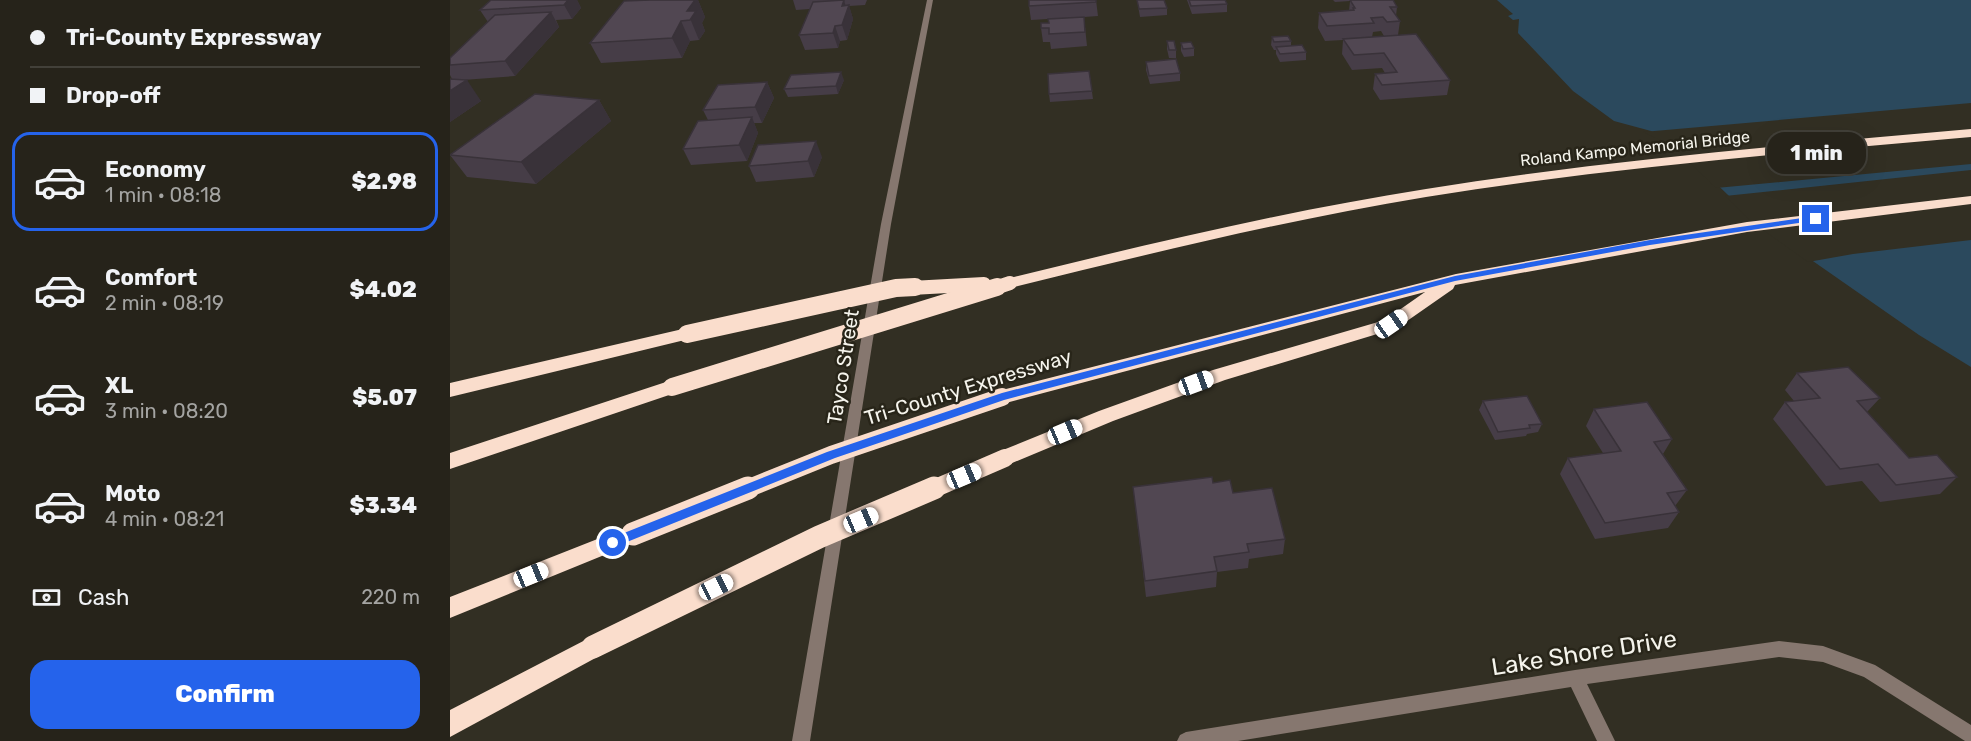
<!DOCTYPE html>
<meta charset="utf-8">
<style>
body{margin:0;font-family:Rubik,sans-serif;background:#2e2b23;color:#f1f3f6;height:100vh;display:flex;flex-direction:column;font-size:22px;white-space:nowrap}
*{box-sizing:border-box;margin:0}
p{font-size:20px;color:#a4a4a2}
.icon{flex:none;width:33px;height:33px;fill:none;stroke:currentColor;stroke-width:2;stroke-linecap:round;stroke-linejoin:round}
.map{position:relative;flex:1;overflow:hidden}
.sheet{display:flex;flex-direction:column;background:#26231a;width:450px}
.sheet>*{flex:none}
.guide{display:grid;align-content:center;height:132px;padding:0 30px;background:#26231a}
.end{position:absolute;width:27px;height:27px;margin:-14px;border:8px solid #2563eb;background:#fff;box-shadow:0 0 0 3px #fff}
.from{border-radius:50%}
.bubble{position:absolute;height:42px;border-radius:18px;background:#26231a;box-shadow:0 6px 24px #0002,0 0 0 2px #424039;font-size:20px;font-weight:800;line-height:42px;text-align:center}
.car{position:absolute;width:18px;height:36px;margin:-18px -9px;border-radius:8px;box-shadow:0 0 4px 2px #0007;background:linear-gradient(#fff 24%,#345 0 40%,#fff 0 76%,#345 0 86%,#fff 0)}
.guide b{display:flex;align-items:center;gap:21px;height:57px;font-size:22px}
.guide b+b{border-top:2px solid #424039}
.guide i{width:15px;height:15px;background:#f1f3f6}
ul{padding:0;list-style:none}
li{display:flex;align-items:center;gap:18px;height:99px;margin:0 12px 9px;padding:0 18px;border:3px solid transparent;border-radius:18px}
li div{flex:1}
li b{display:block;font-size:22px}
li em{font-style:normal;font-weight:800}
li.selected{border-color:#2563eb}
li>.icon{width:54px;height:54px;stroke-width:1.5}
.pay{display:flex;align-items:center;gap:15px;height:66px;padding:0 30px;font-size:22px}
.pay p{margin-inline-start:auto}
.primary-button{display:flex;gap:12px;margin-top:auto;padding:12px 30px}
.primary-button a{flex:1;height:69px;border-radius:18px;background:#2563eb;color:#fff;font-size:24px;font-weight:800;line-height:69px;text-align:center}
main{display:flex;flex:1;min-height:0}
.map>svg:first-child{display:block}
.water{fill:#2b495d}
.pier{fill:#322f23}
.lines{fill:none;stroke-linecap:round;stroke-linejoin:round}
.street{fill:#86776f;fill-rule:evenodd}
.highway{fill:#faddcc;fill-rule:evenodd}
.highway-bridge-far2{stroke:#faddcc;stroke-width:14}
.highway-bridge-far1{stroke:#faddcc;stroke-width:18}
.highway-bridge{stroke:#faddcc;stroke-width:23}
.wall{fill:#463d47;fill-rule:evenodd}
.shaded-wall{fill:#393239}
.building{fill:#514752;stroke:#393239;stroke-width:1.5}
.route{fill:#2563eb}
.labels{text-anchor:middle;stroke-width:5;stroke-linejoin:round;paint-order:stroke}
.far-street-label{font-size:16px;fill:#f5f4ec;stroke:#282519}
.street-label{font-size:20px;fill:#f5f4ec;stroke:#282519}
.near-street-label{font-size:24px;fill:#f5f4ec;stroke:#282519}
</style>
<main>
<section class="sheet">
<div class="guide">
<b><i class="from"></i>Tri-County Expressway</b>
<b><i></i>Drop-off</b>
</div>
<ul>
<li class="selected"><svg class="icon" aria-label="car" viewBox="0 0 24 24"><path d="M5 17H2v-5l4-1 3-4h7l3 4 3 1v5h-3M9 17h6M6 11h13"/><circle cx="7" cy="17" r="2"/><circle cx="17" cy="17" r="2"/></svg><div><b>Economy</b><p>1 min · 08:18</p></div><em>$2.98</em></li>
<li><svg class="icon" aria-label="car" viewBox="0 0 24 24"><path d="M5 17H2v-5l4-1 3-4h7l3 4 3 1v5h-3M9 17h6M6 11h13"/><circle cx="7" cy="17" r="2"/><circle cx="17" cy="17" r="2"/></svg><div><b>Comfort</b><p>2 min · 08:19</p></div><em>$4.02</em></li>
<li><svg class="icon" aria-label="car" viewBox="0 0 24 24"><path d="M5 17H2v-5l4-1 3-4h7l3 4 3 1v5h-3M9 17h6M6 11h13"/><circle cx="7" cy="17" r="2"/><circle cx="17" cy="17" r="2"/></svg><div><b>XL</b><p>3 min · 08:20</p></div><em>$5.07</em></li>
<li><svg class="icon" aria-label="car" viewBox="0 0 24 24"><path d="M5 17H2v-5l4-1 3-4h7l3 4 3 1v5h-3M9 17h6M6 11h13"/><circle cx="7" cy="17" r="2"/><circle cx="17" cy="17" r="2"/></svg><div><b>Moto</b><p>4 min · 08:21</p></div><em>$3.34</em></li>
</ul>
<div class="pay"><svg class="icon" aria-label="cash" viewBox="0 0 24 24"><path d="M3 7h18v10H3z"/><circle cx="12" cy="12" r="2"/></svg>Cash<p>220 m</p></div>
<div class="primary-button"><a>Confirm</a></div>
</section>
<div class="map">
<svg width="1521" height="741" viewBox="0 0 1521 741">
<rect width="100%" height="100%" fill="#322f23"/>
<path class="water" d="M 1047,0 L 1521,0 L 1521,367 L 1469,335 L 1304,220 L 1224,143 L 1201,131 L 1164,121 L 1123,91 L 1068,33 L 1069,19 L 1063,20 L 1058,16 L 1063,14 Z"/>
<path class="pier" d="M 1521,103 L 1521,164 L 1266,188 L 1223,146 L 1193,132 Z
M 1521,170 L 1521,240 L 1403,254 L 1358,262 L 1302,222 L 1275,196 Z"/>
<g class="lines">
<path class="street" d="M 477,0 L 483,0 L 441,224 L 360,741 L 342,741 L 431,224 Z
M 1329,641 L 1373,646 L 1425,665 L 1521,725 L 1521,741 L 1515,741 L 1414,677 L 1373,662 L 1329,657 L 1137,684 L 1165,741 L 1147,741 L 1121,687 L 788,741 L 727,741 L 730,735 L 736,732 L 1125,670 Z"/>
<path class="highway" d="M 1521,129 L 1521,137 C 1339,153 1157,168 976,197 C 836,220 698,254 560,288 L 554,287 L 552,283 L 554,279 L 560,278 C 698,244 836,211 976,189 C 1157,160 1339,145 1521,129 Z
M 1521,196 L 1521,204 L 1297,232 L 1005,285 L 1003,289 L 947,328 L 775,380 L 663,421 L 555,466 L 548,464 L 545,458 L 548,452 L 649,411 L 763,370 L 935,320 L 975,292 L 552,404 L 545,402 L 543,397 L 545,392 L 552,390 L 1006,274 L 1297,222 Z
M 237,328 L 243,330 L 246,334 L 243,338 L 0,397 L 0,383 Z
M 222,380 L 228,382 L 231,387 L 228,392 L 0,469 L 0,453 Z
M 183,525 L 191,528 L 194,534 L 191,540 L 0,618 L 0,597 Z
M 143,636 L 151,639 L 155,647 L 151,655 L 0,737 L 0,710 Z"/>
<path class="highway-bridge-far2" d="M 443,289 L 534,284
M 542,289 L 560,283"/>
<path class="highway-bridge-far1" d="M 237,334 L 446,288 L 465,287
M 222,387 L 547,287
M 294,490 L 381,455 L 552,397
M 481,490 L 555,458"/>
<path class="highway-bridge" d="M 183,534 L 298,488
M 143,647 L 369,537 L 484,488"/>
</g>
<path class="wall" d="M 41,0 L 127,0 L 131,8 L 122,19 L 106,20 L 109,27 L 65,76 L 13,80 L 31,101 L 0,122 L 0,79 L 2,79 L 0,75 L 0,58 L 38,22 L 30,10 Z
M 200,0 L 248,0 L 255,17 L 252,23 L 255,31 L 249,40 L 240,41 L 232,58 L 151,63 L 140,43 Z
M 343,0 L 417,0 L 415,5 L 399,6 L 403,19 L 397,40 L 390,41 L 388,48 L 355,50 L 349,35 L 360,9 L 346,10 Z
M 646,0 L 648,16 L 634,17 L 637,46 L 601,49 L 600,42 L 593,42 L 591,28 L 599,23 L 598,19 L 581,20 L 579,6 Z
M 687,0 L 717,8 L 717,15 L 690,17 Z
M 737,0 L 775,0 L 777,4 L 777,12 L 742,14 Z
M 883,0 L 943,0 L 947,7 L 946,16 L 950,21 L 948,35 L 1000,80 L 997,95 L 930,100 L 923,89 L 925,74 L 935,73 L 932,68 L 902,70 L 892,54 L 893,40 L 875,41 L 868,28 L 869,13 L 899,11 L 900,1 L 885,2 ZM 931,31 L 934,36 L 922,37 L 923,32 Z
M 822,37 L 841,41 L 841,46 L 856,52 L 856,60 L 830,62 L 826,54 L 826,50 L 824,50 L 821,45 Z
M 717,41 L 726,50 L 726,58 L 719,58 L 717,49 Z
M 731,43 L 744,48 L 744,56 L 734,57 L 731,51 Z
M 696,62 L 730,73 L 730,81 L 700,84 L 696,70 Z
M 639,71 L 643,99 L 600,102 L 599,94 Z
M 394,80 L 388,94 L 338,97 L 334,89 Z
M 317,82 L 324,98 L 312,123 L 304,123 L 308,133 L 297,161 L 241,165 L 233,149 L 258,120 L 253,110 Z
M 149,100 L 161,121 L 86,184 L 17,177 L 0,155 Z
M 372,157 L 364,177 L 306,182 L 299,166 Z
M 1347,373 L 1430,398 L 1417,412 L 1459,458 L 1507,477 L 1490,494 L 1430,502 L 1412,481 L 1376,486 L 1323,419 L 1335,402 L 1344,401 L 1335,390 Z
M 1033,401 L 1092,424 L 1088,432 L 1077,434 L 1076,436 L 1045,440 L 1029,410 Z
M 1144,409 L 1222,439 L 1213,454 L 1237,490 L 1225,506 L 1229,512 L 1218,528 L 1145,539 L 1110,474 L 1118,458 L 1153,453 L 1136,426 Z
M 763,483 L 783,493 L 835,539 L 833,554 L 799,559 L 798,568 L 767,572 L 766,587 L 696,597 L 683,487 Z"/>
<path class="shaded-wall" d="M 118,0 L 127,0 L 131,8 L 122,19 L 114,5 Z
M 245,0 L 248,0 L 255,17 L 252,23 L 255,31 L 249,40 L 237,11 Z
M 394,0 L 397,11 L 399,5 L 403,19 L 397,40 L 392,25 L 392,6 Z
M 101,12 L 109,27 L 65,76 L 55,61 Z
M 231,21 L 240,41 L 232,58 L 222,38 Z
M 385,26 L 390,41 L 388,48 L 383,33 Z
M 391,72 L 394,80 L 388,94 L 386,86 Z
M 17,80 L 31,101 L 0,122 L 0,91 Z
M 317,82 L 324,98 L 312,123 L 305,107 Z
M 149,100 L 161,121 L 86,184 L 71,162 Z
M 302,117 L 308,133 L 297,161 L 289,145 Z
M 366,141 L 372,157 L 364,177 L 358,161 Z"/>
<path class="building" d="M 41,0 L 118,0 L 114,5 L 30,10 Z
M 200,0 L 245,0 L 237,11 L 246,11 L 240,20 L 231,21 L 222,38 L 140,43 L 174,1 Z
M 394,0 L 392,6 L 399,5 L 392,25 L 385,26 L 383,33 L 349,35 L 363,2 Z
M 579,0 L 646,0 L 646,2 L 579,6 Z
M 687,0 L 714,0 L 717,8 L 689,9 Z
M 739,0 L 775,0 L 777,4 L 741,6 Z
M 900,0 L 943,0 L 947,7 L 940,7 L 950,21 L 937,22 L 933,17 L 921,18 L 924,23 L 877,26 L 869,13 L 904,10 L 903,8 L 905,8 Z
M 101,12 L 55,61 L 0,65 L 0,58 L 45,15 Z
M 634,17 L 635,32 L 599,34 L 599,28 L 591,28 L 591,23 L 599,23 L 598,19 Z
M 966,34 L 1000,80 L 932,85 L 925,74 L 947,72 L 934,53 L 904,55 L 893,39 Z
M 838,36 L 841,41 L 824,42 L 822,37 Z
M 717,41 L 724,41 L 726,50 L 719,50 Z
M 741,42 L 744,48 L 733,49 L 731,43 Z
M 852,45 L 856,52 L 830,54 L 826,47 Z
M 726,59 L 730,73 L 699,76 L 696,62 Z
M 639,71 L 642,91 L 599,94 L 598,74 Z
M 391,72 L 386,86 L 334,89 L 341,75 Z
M 0,79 L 17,80 L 0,91 Z
M 317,82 L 305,107 L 253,110 L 268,85 Z
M 85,94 L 149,100 L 71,162 L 0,155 Z
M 302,117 L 289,145 L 233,149 L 248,121 Z
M 366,141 L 358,161 L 299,166 L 308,145 Z
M 1398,367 L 1430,398 L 1407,401 L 1459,458 L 1487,455 L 1507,477 L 1446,485 L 1428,464 L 1390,469 L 1335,402 L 1370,398 L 1347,373 Z
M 1077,396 L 1092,424 L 1079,425 L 1080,428 L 1048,432 L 1033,401 Z
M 1197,402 L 1222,439 L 1204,442 L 1237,490 L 1217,493 L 1229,512 L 1155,523 L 1118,458 L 1171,451 L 1144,409 Z
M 762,477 L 763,483 L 780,480 L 783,493 L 822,488 L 835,539 L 797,544 L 799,552 L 764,557 L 767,571 L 695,581 L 683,487 Z"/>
<path class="route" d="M 1366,216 L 1370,219 L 1369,220 L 1200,245 L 1005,281 L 554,400 L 385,458 L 167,546 L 163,548 L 157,543 L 159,539 L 377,452 L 552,393 L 1005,276 L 1200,240 Z"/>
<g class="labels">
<g class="far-street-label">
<text transform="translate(1185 148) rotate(-6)" y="6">Roland Kampo Memorial Bridge</text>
</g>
<g class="street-label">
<text transform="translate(393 367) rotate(-81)" y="7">Tayco Street</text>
<text transform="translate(518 387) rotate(-17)" y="7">Tri-County Expressway</text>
</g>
<g class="near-street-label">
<text transform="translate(1134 653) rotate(-9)" y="8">Lake Shore Drive</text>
</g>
</g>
</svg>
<i class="end from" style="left:163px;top:543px"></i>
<i class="end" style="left:1366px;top:219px"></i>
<div class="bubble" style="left:1317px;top:132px;width:99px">1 min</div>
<i class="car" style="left:941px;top:324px;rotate:55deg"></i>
<i class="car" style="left:746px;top:383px;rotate:70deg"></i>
<i class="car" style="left:615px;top:432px;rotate:67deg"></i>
<i class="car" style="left:514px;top:476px;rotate:67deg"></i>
<i class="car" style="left:411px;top:520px;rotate:67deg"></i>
<i class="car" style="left:81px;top:575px;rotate:68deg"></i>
<i class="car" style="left:266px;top:587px;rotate:64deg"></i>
</div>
</main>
